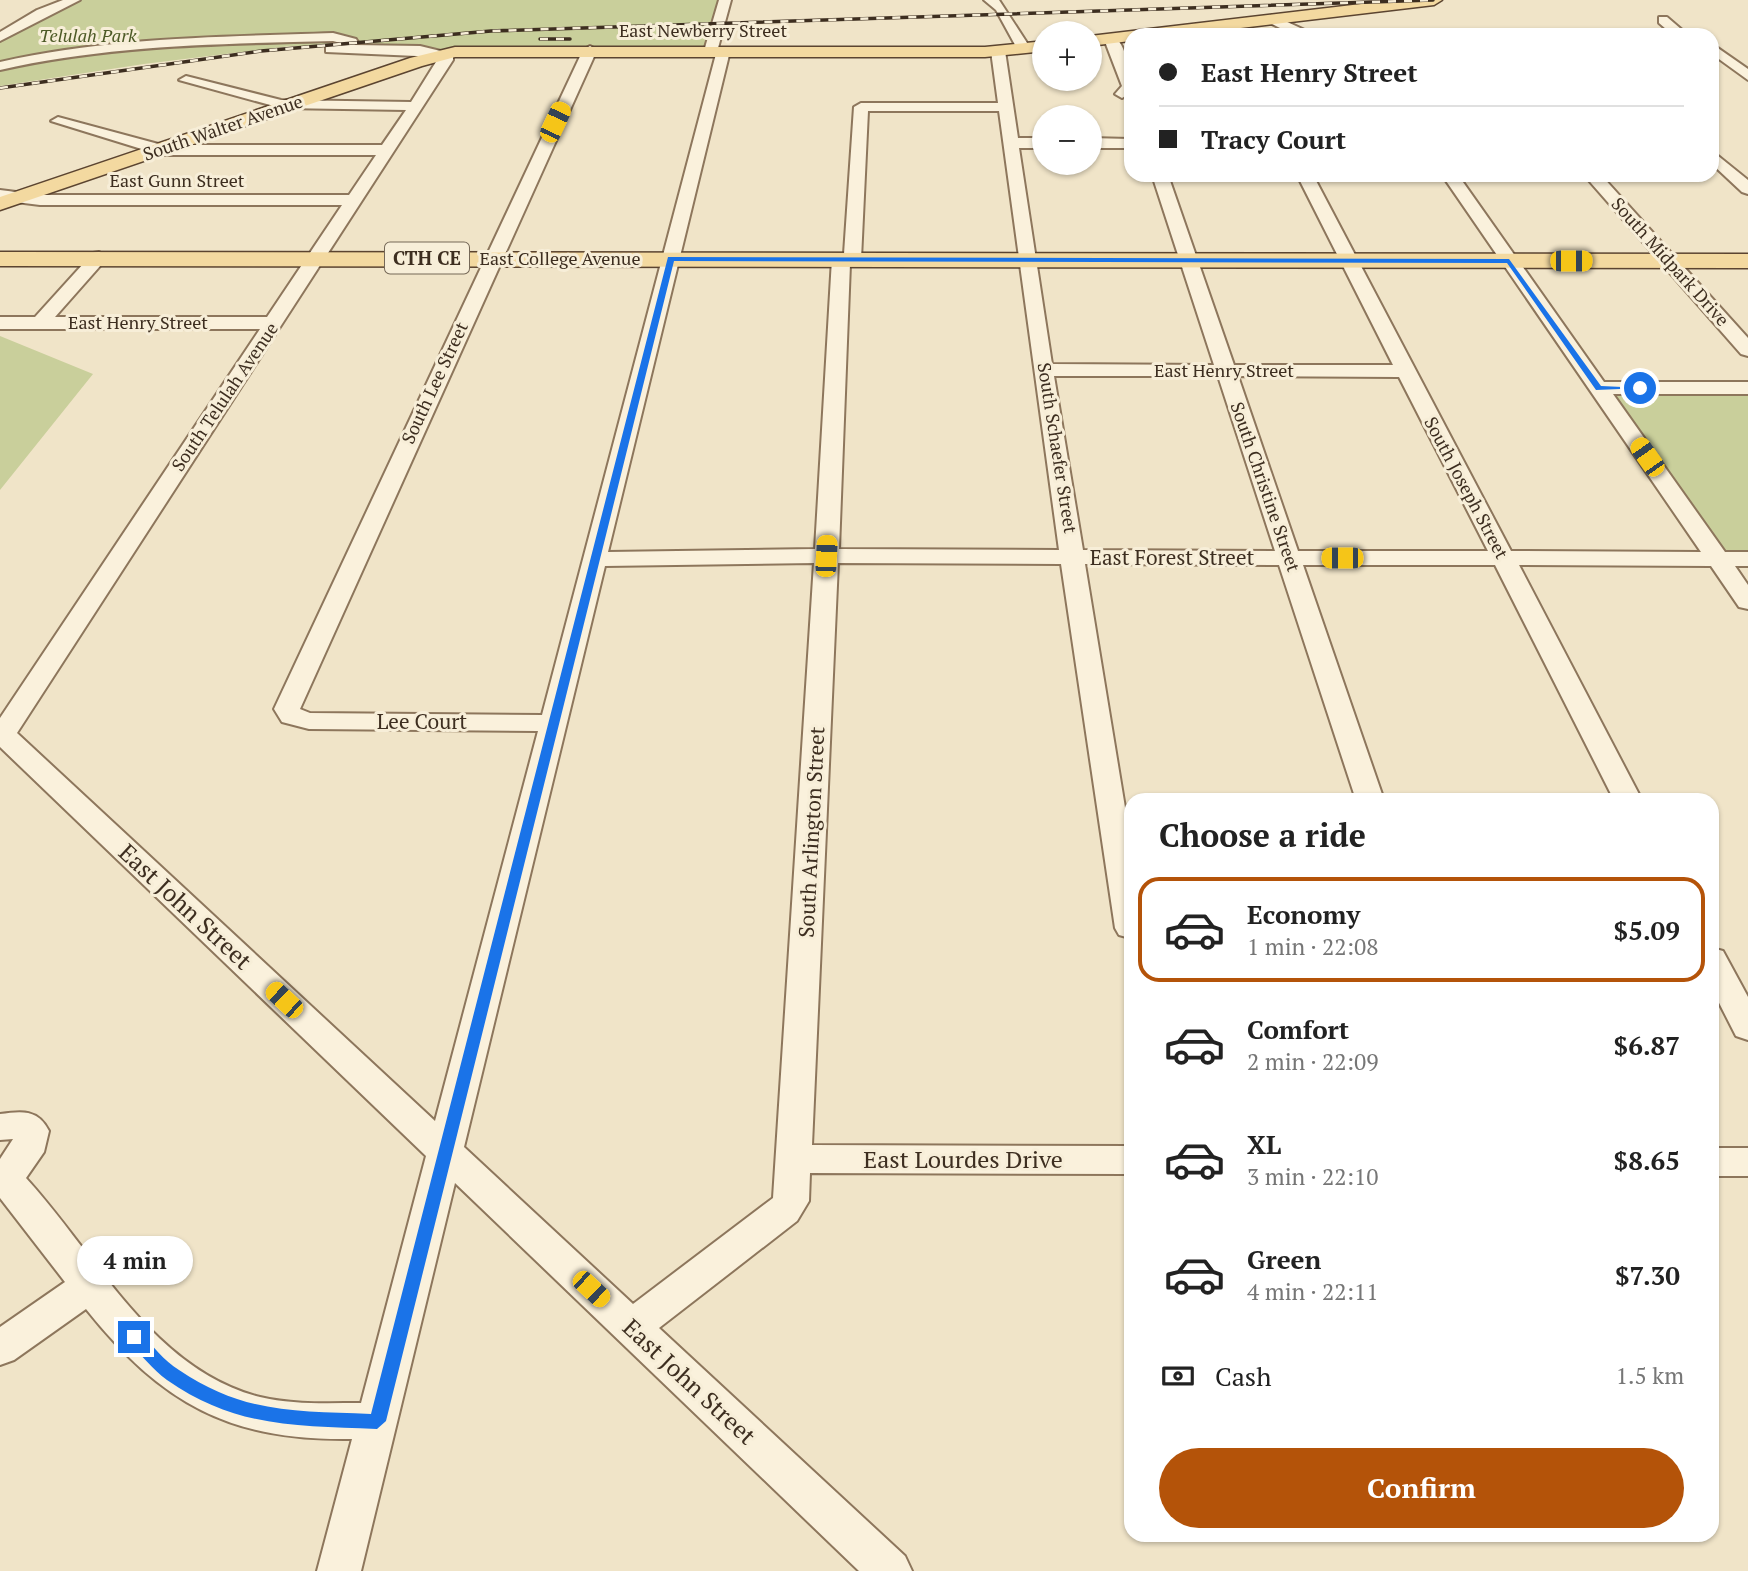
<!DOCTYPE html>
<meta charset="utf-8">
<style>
body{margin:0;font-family:"PT Serif",serif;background:#f2f2f2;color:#222;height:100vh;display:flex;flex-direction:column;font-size:26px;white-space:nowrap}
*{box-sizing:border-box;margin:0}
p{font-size:23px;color:#767676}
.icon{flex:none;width:38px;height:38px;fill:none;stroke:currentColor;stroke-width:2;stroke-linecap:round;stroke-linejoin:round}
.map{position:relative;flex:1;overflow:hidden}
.sheet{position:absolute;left:1124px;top:793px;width:595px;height:749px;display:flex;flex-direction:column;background:#fff;border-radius:21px;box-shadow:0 2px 5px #0004}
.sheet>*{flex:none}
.guide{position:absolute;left:1124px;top:28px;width:595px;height:154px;border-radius:21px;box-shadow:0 2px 5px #0004;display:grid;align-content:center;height:154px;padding:0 35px;background:#fff}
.buttons{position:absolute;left:1032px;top:21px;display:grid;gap:14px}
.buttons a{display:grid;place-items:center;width:70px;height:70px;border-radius:50%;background:#fff;box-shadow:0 2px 5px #0004;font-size:35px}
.end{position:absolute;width:32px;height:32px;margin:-16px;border:9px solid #1a73e8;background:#fff;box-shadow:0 0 0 4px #fff}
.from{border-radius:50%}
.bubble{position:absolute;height:49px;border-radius:24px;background:#fff;box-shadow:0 2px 5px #0004;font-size:23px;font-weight:600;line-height:49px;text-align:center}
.car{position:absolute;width:21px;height:42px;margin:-21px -10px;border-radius:9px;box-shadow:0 0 5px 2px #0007;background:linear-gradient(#f5c518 24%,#345 0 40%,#f5c518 0 76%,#345 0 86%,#f5c518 0)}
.guide b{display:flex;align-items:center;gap:24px;height:66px;font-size:26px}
.guide b+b{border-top:2px solid #e0e0e0}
.guide i{width:18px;height:18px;background:#222}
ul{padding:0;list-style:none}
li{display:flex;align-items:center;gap:21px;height:105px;margin:0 14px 10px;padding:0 21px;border:4px solid transparent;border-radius:21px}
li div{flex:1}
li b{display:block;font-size:26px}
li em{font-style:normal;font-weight:600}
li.on{border-color:#b45309}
li>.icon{width:63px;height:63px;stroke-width:1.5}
h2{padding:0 35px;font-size:32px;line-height:84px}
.pay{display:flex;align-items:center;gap:18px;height:77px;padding:0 35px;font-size:26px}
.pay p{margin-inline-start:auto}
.button{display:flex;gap:14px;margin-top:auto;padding:14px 35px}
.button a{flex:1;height:80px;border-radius:42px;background:#b45309;color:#fff;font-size:28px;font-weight:600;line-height:80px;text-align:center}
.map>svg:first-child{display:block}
.green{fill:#c9cf9b}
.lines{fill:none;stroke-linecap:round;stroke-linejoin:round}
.minor-casing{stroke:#8d765c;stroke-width:4}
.major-casing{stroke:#5b4430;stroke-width:3}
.minor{fill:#faf1dc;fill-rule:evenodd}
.major{fill:#f3d9a0;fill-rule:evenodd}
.rail-casing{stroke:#3d2e20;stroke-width:3.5}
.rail{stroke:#f7eed8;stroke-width:2.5;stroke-dasharray:8;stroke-linecap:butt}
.route{fill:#1a73e8}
.labels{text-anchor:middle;stroke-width:6;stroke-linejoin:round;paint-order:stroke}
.far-street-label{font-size:18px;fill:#3d2e20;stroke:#f7eed8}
.far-park-label{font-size:18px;font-style:italic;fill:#4d5a26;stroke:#f7eed8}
.shield{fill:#f7eed8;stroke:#756857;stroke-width:2}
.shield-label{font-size:19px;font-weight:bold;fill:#3d2e20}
.street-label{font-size:21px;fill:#3d2e20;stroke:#f7eed8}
.near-street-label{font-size:24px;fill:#3d2e20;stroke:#f7eed8}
</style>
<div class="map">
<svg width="1748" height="1571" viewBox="0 0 1748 1571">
<rect width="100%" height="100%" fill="#f0e4c8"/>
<path class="green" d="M 82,0 L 718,0 L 706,48 L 445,50 L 291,46 L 144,64 L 0,86 L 0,40 Z
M 0,336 L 93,374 L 0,490 Z
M 1613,394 L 1748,394 L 1748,552 L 1726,552 Z"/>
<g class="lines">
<defs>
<path id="minor" d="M 63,0 L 80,0 L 0,41 L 0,32 L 37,10 Z
M 719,0 L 731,0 L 718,48 L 730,51 L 608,552 L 815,549 L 832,259 L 835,255 L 844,254 L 854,107 L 861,103 L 998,103 L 991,51 L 998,47 L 1005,51 L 1018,138 L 1045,138 L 1045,148 L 1019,148 L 1052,364 L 1214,365 L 1152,175 L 1168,175 L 1234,365 L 1393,365 L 1297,175 L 1313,175 L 1511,551 L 1701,552 L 1442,175 L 1458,175 L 1604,382 L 1748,382 L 1748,394 L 1613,394 L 1725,552 L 1748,552 L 1748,566 L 1735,566 L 1748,585 L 1748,609 L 1739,607 L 1711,566 L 1519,565 L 1642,800 L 1614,800 L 1495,565 L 1303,565 L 1384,800 L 1356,800 L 1279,565 L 1085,564 L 1130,838 L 1130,938 L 1119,935 L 1115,928 L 1061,564 L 838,563 L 812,1145 L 1130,1146 L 1130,1174 L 810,1173 L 809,1201 L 797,1221 L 659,1328 L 905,1556 L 912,1571 L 859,1571 L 455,1183 L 361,1571 L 317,1571 L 352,1439 C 230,1441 162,1404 86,1309 L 14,1360 L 0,1365 L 0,1327 L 65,1282 L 0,1198 L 0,1159 L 13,1139 L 0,1140 L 0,1114 C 22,1111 38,1109 49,1131 L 44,1152 L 26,1178 C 96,1254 152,1370 260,1397 C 293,1405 328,1403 361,1403 L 426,1156 L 0,747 L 0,718 L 260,329 L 0,329 L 0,317 L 35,317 L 93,253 L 99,252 L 108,257 L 55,317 L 267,317 L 342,205 L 40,205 L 0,200 L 0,190 L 40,195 L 349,195 L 376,155 L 161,155 L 51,121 L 58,117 L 162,145 L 382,145 L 406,110 L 281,108 L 179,80 L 186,76 L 281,100 L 411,102 L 439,57 L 326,52 L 326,46 L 348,45 L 333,41 C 220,44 110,45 0,70 L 0,62 C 110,37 221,37 333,33 L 356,39 L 358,42 L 354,45 L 420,46 L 453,54 L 453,60 L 17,733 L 435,1121 L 538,731 L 309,729 L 282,722 L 274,709 L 583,50 L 590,46 L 597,50 L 300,709 L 310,713 L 542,715 L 716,54 L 704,51 ZM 868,111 L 999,111 L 1059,550 L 839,549 L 850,264 L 861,259 ZM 1054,376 L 1218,376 L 1275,551 L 1083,550 ZM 1238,376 L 1399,377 L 1488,551 L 1298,551 ZM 814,563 L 773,1198 L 633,1304 L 464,1147 L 605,566 Z
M 984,0 L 999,0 L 1031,49 L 1029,52 L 1019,52 L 996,10 Z
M 1272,15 L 1309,32 L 1311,35 L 1294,35 L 1268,22 L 1266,19 Z
M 1659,17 L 1667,17 L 1688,35 L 1673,35 L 1659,23 Z
M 1201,24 L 1221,35 L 1204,35 L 1196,31 L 1196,25 Z
M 1111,35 C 1128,42 1130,77 1130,93 L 1122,98 L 1115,94 L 1122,86 L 1104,39 Z
M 1712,44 L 1748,69 L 1748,80 L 1712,54 Z
M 1090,138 L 1130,139 L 1130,148 L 1090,148 Z
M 1712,151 L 1748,180 L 1748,194 L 1742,192 L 1712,164 Z
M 1584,175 L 1601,175 L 1748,338 L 1748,356 L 1741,354 Z
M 1712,948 L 1723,951 L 1748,997 L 1748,1040 L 1736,1036 L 1712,989 Z
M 1712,1148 L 1748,1148 L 1748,1176 L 1712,1176 Z"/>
<path id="major" d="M 1395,0 L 1442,0 L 1434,5 L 1182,35 L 1130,35 L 1130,41 L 1090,46 L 1090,36 Z
M 1045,41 L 1045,51 L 985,57 L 455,57 L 422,66 L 0,210 L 0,197 L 410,58 L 455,47 L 985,47 Z
M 0,252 L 1748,254 L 1748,268 L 0,266 Z"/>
</defs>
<use href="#minor" class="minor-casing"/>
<use href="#major" class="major-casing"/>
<use href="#minor" class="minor"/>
<use href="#major" class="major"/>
<defs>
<path id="rail" d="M 540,39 L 570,39
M 0,88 L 261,51 L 491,31 L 1433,0"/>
</defs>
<use href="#rail" class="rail-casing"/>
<use href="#rail" class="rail"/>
</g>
<path class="route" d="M 668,257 L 1509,259 L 1601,386 L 1644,388 L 1596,390 L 1507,263 L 674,261 L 386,1421 L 377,1429 C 297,1426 236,1428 167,1380 C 153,1370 141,1354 128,1342 L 128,1332 L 140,1332 C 152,1345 164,1361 179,1370 C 244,1414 296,1411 371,1414 Z"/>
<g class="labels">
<g class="far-street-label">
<text x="703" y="37">East Newberry Street</text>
<text transform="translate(223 128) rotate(-19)" y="6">South Walter Avenue</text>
<text x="177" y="187">East Gunn Street</text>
<text x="560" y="265">East College Avenue</text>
<text transform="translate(1670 262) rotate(48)" y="6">South Midpark Drive</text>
<text x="138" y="329">East Henry Street</text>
<text x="1224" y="377">East Henry Street</text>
<text transform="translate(435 383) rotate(-65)" y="6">South Lee Street</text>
<text transform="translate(225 397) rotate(-56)" y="6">South Telulah Avenue</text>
<text transform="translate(1057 448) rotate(81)" y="6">South Schaefer Street</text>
<text transform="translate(1265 487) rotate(71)" y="6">South Christine Street</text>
<text transform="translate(1466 488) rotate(62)" y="6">South Joseph Street</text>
</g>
<g class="far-park-label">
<text x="88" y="42">Telulah Park</text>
</g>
<rect class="shield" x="385" y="242.5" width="84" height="31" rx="5"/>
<g class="shield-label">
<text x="427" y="265">CTH CE</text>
</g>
<g class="street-label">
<text x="1172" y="565">East Forest Street</text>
<text x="422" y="729">Lee Court</text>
<text transform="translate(812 832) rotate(-87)" y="7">South Arlington Street</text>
</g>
<g class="near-street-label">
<text transform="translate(185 907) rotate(43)" y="8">East John Street</text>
<text x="963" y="1168">East Lourdes Drive</text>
<text transform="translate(689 1382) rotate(43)" y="8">East John Street</text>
</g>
</g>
</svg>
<div class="buttons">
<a>+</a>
<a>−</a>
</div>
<i class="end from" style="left:1640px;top:388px"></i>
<i class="end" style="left:134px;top:1337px"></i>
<div class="bubble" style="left:77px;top:1236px;width:116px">4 min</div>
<i class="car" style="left:555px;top:122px;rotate:25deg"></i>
<i class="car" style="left:1571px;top:261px;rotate:90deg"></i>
<i class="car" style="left:1647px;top:457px;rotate:325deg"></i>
<i class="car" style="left:826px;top:556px;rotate:3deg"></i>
<i class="car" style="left:1342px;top:558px;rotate:270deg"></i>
<i class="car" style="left:284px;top:1000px;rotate:313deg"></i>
<i class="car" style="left:591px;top:1289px;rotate:133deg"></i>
<div class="guide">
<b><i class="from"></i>East Henry Street</b>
<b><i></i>Tracy Court</b>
</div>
<section class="sheet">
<h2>Choose a ride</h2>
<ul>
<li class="on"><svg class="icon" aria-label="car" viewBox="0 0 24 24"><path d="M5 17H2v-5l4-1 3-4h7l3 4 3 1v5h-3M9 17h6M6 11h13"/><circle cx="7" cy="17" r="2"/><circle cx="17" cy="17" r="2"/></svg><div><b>Economy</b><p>1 min · 22:08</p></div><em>$5.09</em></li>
<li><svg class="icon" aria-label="car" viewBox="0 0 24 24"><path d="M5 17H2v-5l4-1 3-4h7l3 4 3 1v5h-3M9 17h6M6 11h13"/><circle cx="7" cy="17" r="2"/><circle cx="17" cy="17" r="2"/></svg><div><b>Comfort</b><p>2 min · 22:09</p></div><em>$6.87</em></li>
<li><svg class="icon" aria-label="car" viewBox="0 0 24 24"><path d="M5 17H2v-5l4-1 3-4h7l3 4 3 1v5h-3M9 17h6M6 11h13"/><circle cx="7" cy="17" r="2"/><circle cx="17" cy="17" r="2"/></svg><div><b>XL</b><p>3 min · 22:10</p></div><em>$8.65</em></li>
<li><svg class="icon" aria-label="car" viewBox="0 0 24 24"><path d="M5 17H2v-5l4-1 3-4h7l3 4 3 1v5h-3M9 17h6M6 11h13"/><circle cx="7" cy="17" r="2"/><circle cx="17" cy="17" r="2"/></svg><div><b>Green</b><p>4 min · 22:11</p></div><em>$7.30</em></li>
</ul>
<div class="pay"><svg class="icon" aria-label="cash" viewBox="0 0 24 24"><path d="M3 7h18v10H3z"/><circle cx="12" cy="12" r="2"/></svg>Cash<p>1.5 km</p></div>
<div class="button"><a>Confirm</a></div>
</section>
</div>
